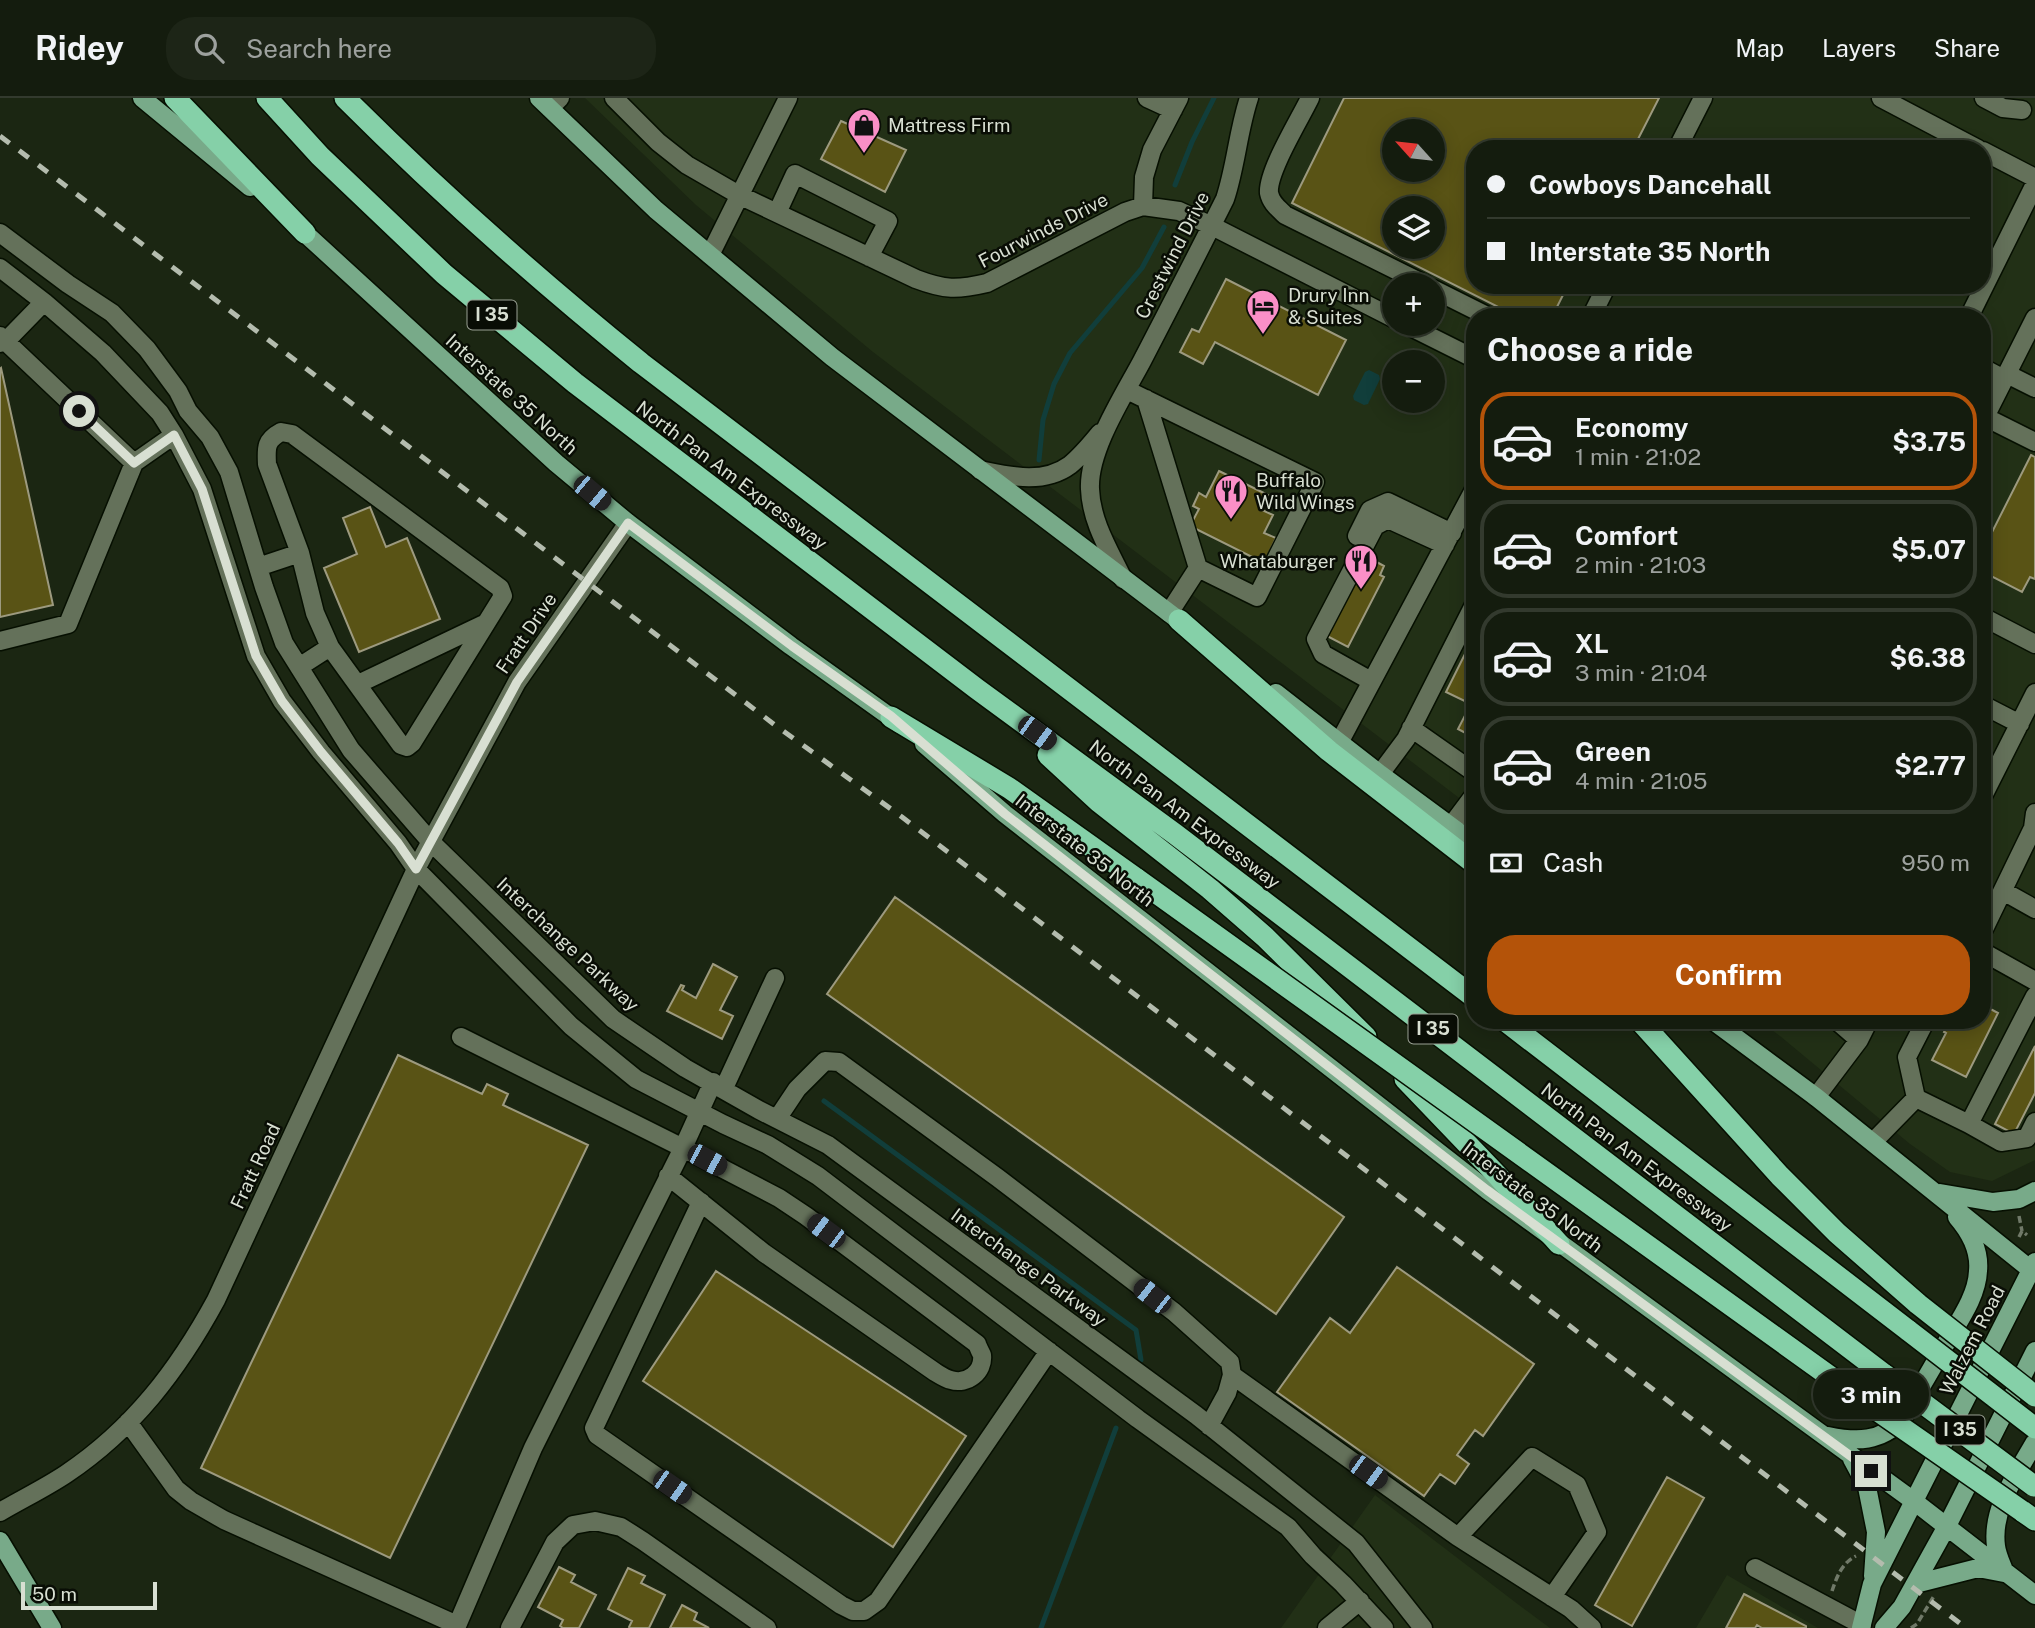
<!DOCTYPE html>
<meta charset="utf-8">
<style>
body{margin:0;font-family:"Public Sans",sans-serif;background:#1d2517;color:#f1f3f6;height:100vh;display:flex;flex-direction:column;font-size:26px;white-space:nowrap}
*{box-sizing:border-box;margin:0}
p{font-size:23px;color:#9da19e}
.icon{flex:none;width:38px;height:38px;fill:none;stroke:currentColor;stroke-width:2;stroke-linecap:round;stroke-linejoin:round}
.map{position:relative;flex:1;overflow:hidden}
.drawer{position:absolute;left:1466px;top:210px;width:525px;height:721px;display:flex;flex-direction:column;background:#141c0e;border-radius:28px;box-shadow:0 4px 18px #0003,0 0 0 2px #333a2e}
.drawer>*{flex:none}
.top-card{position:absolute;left:1466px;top:42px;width:525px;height:154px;border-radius:28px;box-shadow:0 4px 18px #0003,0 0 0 2px #333a2e;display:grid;align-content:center;height:154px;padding:0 21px;background:#141c0e}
.needle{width:46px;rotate:297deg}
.fabs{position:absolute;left:1382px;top:21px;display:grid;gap:14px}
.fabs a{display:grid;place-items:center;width:63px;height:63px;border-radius:50%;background:#141c0e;box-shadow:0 4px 18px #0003,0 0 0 2px #333a2e;font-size:35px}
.scale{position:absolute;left:21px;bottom:18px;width:136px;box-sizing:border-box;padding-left:7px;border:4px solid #d8dfd2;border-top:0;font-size:19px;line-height:24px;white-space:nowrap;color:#d8dfd2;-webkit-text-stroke:5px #090d05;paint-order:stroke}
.end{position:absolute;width:32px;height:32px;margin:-16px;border:9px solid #d8dfd2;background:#111;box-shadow:0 0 0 4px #111}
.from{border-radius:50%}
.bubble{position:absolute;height:49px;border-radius:24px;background:#141c0e;box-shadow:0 4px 18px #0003,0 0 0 2px #333a2e;font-size:23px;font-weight:700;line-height:49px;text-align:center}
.car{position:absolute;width:21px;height:42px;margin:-21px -10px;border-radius:9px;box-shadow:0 0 5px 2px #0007;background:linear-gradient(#222 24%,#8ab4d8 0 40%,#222 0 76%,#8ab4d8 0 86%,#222 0)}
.top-card b{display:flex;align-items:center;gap:24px;height:66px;font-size:26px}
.top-card b+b{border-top:2px solid #333a2e}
.top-card i{width:18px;height:18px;background:#f1f3f6}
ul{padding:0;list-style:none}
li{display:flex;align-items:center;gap:21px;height:98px;margin:0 14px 10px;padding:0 7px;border:4px solid #333a2e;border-radius:28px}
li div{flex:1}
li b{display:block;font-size:26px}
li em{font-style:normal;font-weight:700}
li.active{border-color:#b45309}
li>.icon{width:63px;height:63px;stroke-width:1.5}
h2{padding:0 21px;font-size:32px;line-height:84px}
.pay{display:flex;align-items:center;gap:18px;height:77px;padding:0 21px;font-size:26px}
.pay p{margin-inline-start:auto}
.action{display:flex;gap:14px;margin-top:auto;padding:14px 21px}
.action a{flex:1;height:80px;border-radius:28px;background:#b45309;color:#fff;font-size:28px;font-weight:700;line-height:80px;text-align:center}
header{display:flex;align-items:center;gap:42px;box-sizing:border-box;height:98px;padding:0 35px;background:#141c0e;border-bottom:2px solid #333a2e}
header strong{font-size:33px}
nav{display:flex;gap:38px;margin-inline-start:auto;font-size:24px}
.search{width:490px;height:63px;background:#1d2517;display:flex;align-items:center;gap:18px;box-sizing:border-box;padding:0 24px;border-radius:28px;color:#9da19e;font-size:26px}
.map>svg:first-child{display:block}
.built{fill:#223016;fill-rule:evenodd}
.water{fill:#113e3b}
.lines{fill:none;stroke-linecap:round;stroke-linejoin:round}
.stream{stroke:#113e3b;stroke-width:5}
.building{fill:#595315;stroke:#9d9a7f;stroke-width:2;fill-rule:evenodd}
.minor-casing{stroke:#060f01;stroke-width:21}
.major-casing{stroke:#060f01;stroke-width:21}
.highway-casing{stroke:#060f01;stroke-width:24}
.path{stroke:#707968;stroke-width:3.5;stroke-dasharray:7 3.5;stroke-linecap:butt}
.minor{stroke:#64715a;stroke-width:18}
.major{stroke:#78aa89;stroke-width:18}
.highway{stroke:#85d0a8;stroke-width:21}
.rail{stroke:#b4bcae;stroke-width:5;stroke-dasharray:12 12;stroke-linecap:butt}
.highway-bridge-casing{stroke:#060f01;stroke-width:24;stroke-linecap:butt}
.highway-bridge{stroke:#85d0a8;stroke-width:21}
.route{stroke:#d8dfd2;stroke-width:9}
.labels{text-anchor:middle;stroke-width:5;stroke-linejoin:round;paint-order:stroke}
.shield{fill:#090d05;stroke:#9aa094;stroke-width:2}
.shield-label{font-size:18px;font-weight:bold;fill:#d8dfd2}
.poi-label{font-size:19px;fill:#d8dfd2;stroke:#090d05;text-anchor:start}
.street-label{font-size:19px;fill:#d8dfd2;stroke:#090d05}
</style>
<header>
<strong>Ridey</strong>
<div class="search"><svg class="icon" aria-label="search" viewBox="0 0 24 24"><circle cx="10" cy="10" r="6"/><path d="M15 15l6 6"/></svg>Search here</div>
<nav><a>Map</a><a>Layers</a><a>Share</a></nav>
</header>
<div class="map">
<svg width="2035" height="1530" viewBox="0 0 2035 1530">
<rect width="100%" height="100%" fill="#1b2612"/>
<path class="built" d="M 585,0 L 2035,0 L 2035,1062 L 1992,1083 L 1950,1074 L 1910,1046 L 1780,938 L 1758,922 L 1983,922 L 1983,219 L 1475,219 L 1475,712 L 873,254 L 696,107 ZM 1395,33 L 1433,33 L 1433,72 L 1395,72 ZM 1475,51 L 1983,51 L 1983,187 L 1475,187 ZM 1395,110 L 1433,110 L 1433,149 L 1395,149 ZM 1395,187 L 1433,187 L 1433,226 L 1395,226 ZM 1395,264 L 1433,264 L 1433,303 L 1395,303 Z
M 1375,1397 L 1515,1504 L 1550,1530 L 1281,1530 Z
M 1727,1477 L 1818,1530 L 1696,1530 Z"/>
<path class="water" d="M 1369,272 L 1379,277 L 1380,281 L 1368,306 L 1364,307 L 1354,302 L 1353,298 L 1365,274 Z"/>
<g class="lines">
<path class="stream" d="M 1175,87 L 1192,44 L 1214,0
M 1039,362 L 1043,322 L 1054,286 L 1070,255 L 1142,170 L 1164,129
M 824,1003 L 1136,1232 L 1141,1262
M 1041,1530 L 1116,1330"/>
</g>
<path class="building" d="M 1344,0 L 1659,0 L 1635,47 L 1641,51 L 1475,51 L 1475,187 L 1568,187 L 1552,219 L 1518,219 L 1292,105 ZM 1395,33 L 1433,33 L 1433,72 L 1395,72 ZM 1395,110 L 1433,110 L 1433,149 L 1395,149 Z
M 841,23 L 906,52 L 885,94 L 821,61 Z
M 1226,181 L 1346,242 L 1318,297 L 1215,244 L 1203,266 L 1180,254 L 1192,231 L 1199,234 Z
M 1,270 L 53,507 L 0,519 L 0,271 Z
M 2031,357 L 2035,359 L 2035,481 L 2030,479 L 2022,494 L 1983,474 L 1983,452 Z
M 1219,373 L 1268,397 L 1260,411 L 1273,417 L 1264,435 L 1276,440 L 1264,465 L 1190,428 L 1199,411 L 1193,408 L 1199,395 L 1206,399 Z
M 370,409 L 386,449 L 407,440 L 440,521 L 359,554 L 324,470 L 357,456 L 343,420 Z
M 1364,457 L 1384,468 L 1380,477 L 1384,479 L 1348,549 L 1327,538 Z
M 1475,536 L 1475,640 L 1458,631 L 1471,606 L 1446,594 Z
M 895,799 L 1344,1119 L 1276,1216 L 827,896 Z
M 713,866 L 737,879 L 720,912 L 733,918 L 722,941 L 667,913 L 681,887 L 684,888 L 682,892 L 696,900 Z
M 1983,907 L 1998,915 L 1966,979 L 1932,962 L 1946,935 L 1944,934 L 1950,922 L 1983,922 Z
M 2035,948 L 2035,995 L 2014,1036 L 1995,1026 Z
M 398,957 L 482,996 L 487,986 L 508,996 L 503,1007 L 588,1047 L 390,1460 L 201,1370 Z
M 1397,1169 L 1534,1266 L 1483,1338 L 1475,1332 L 1457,1357 L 1469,1366 L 1455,1386 L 1440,1376 L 1424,1398 L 1277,1294 L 1330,1220 L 1350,1235 Z
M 716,1173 L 966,1338 L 893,1449 L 643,1283 Z
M 1667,1379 L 1704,1400 L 1632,1528 L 1595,1507 Z
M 559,1469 L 575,1477 L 571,1484 L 596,1497 L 579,1530 L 563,1530 L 560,1528 L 563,1522 L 538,1509 Z
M 628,1470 L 645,1478 L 641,1485 L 665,1497 L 649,1530 L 630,1530 L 629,1529 L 632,1523 L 608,1511 Z
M 1744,1496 L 1806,1528 L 1806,1530 L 1762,1530 L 1757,1527 L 1755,1530 L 1726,1530 Z
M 682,1507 L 697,1515 L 694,1522 L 709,1530 L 670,1530 Z"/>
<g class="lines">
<defs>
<path id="minor" d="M 614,0 L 658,44 L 687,67 L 739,97 L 916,181 C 945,192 957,192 987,185 L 1125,114 L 1143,108 L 1179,113 L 1212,128 L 1395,221
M 1147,0 L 1173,12
M 1310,0 C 1300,21 1267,74 1269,95 C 1271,105 1278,110 1285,117 L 1426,187
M 1881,0 L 1978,51
M 1984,0 L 2003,10 L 2022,12
M 550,10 L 560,0
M 1677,51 L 1703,0
M 1983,53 L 2035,80
M 1143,108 L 1144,79 L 1152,52 L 1179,0
M 777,115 L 795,76 L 888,123 L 869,159
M 0,135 L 68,186 L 112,215 L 147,251 L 178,293 L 188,313 L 210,339 L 229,374 L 264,489 L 284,545 L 351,652 L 431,744 L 613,921 L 685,970 L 759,1012 L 828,1047 L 1196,1317 L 1356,1445 L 1423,1530
M 710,157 L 788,0
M 0,170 L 44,204 L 103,255 L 160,315 L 174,337 L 202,391 L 256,558 L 282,603 L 321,654 L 398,745 L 416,771 L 571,928 L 636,981 L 723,1026 L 768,1047 L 818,1078 L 1138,1321 L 1288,1429 L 1313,1458 L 1343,1486 L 1384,1530
M 1433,191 L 1489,219
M 1591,219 L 1607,187
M 1969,219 L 2035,86
M 1405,226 L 1475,261
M 0,238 L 134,365
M 0,245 L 6,243 L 44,204
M 1983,270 L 2004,281
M 2007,276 L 2035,290
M 1127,292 L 1315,384 L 1257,499 L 1198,470 L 1169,515
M 1146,301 L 1198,470
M 1985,319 L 2035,344
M 1983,323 L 2035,220
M 980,372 C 1009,378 1043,387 1070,367 C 1081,358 1091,346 1100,335
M 1357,438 L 1370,412 L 1388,404 L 1452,435
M 300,455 L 315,515 L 330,549
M 258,469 L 300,455 L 267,366 C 266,349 266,342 281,334 L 292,336 L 500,490 L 503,498 L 412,645 L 407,649 L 401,647 L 330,549 L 299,569
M 1123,481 C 1109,452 1091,423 1090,391 C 1088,352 1124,297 1142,263 C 1170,209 1198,155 1225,101 C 1236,68 1238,33 1249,0
M 1983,519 L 2035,546
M 0,543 L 68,526 L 134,365 L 174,337
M 1371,583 L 1323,556 L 1316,541 L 1375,428 L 1388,421 L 1445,447
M 358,586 L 486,525
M 1983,607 L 2020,626
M 1411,630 L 1475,675
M 1340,643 L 1475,390
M 1380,676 L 1406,641 L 1475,505
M 1983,698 L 2035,595
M 1451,728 L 1475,696
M 2003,793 L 2035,811
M 1983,833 L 2033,730 L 2035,715
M 1983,854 L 2035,883
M 1836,922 L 1859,942
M 461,939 L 683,1050 L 779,1100 L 806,1118 L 977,1246 C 977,1247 981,1255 982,1257 C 984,1274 967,1287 951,1282 C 946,1281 940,1277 935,1274 L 764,1155 L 668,1078
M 724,990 L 775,880
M 1816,999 L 1859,942 L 1869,922
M 1916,1000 L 1969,1026 L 2035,898
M 1916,1000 L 1907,959 L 1926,922
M 777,1021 L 797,991 L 825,963 L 839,964 L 998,1080 L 1174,1214 L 1230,1264 L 1232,1277 L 1227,1295 L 1209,1328
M 1969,1026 L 2001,1044 L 2027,1040 L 2035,1024
M 1873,1044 L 1916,1000
M 701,1104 L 594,1330 L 597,1337 L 841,1507 L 853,1513 L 864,1513 L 878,1503 L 1049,1253
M 1232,1277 L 1458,1439 L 1571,1511 L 1592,1530
M 128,1324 L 176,1391 L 191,1403 L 224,1422 L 457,1527
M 0,1414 C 22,1401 45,1390 66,1376 C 133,1331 178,1272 216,1202 L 416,771 L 517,584 L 628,425
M 1458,1439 L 1532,1359 L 1577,1387 L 1597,1434 L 1552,1499
M 1755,1470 L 1862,1527
M 456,1530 L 533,1350 L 683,1050 L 713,984
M 510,1530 L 555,1444 L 573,1427 L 595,1423 L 621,1429 L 643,1443 L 767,1530
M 1327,1530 L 1360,1503"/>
<path id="major" d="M 142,0 L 250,89
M 539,0 L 656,112 L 832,259 L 1189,530
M 296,127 L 556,365 L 628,425 L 791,548 L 900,626
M 1276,595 L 1380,676 L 1475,746
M 924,646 L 1005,716 L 1487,1092 L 1915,1404 L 2035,1497
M 1712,922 L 1816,999 L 2035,1175
M 1940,1095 L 1993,1104 L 2019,1101 L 2035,1093
M 1828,1338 C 1857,1344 1880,1344 1902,1322 C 1916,1297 1931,1272 1945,1247 C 1958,1224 1977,1199 1978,1173 C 1980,1152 1970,1134 1957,1119
M 1852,1361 L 1867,1389 L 1876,1434 L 1873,1478
M 0,1443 L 52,1530
M 2005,1475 C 2002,1467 1997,1457 1996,1448 C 1991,1410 2017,1376 2035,1344
M 1915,1486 L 1978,1470 L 2004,1475
M 1861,1530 L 1872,1486 L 2035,1164
M 1884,1530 L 1902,1509 L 1947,1428 L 2035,1253"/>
<path id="highway" d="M 175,0 L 305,135
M 267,0 L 320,58 L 444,176 L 575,285 L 977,591 L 1175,736 L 1885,1277
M 345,0 C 439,94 537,181 641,265 L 1475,900
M 1179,522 L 1329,653 L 1475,766
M 891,619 L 1009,690 L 1137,781
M 1048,657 L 1099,704 L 1210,791 L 1265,839 L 1366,939
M 1504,922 L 1909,1233
M 1639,922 L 1780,1078 L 1837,1135 L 1918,1206
M 1405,981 L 1497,1077 L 1559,1146
M 2022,1413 L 2035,1422"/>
</defs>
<use href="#minor" class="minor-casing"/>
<use href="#major" class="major-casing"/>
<use href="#highway" class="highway-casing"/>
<path class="path" d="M 2019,1118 L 2022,1133
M 2019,1139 L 2022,1133 L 2027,1137
M 1832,1493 C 1837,1478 1842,1465 1856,1458
M 1911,1530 L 1917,1526 L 1934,1498"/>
<use href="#minor" class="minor"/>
<use href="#major" class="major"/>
<use href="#highway" class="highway"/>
<path class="rail" d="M 0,38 L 775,627 L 902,719 L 1966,1530"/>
<defs>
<path id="highway-bridge" d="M 1137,781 L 1878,1313 L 2022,1413
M 1918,1206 L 2035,1298
M 1909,1233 L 2035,1330
M 1885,1277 L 2034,1388"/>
</defs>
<use href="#highway-bridge" class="highway-bridge-casing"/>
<use href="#highway-bridge" class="highway-bridge"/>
</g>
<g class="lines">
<path class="route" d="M 79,313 L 134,365 L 174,337 L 202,391 L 256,558 L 282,603 L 321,654 L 398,745 L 416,771 L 517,584 L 628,425 L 792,548 L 891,618 L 1005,716 L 1487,1092 L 1871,1373"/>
</g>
<defs>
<symbol id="shop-pin" viewBox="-11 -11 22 30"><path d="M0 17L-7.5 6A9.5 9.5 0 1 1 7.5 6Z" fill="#fa8fc7" stroke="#090d05"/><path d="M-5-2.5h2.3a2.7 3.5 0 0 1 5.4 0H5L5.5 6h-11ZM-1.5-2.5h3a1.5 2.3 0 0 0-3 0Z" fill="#111"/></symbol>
<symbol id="hotel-pin" viewBox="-11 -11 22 30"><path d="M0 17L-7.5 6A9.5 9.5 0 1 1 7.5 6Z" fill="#fa8fc7" stroke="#090d05"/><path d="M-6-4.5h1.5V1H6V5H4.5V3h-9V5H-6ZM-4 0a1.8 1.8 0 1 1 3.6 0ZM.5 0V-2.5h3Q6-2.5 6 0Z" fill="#111"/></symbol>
<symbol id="restaurant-pin" viewBox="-11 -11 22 30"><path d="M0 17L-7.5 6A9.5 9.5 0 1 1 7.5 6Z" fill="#fa8fc7" stroke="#090d05"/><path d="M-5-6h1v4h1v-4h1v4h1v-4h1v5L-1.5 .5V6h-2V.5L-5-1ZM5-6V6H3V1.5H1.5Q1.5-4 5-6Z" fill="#111"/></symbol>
</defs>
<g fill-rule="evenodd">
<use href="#shop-pin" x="845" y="8" width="38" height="52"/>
<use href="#hotel-pin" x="1244" y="189" width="38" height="52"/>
<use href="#restaurant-pin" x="1212" y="374" width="38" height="52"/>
<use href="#restaurant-pin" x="1342" y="444" width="38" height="52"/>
</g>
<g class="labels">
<g class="shield">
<rect x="467.5" y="202.5" width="49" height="29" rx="5"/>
<rect x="1408.5" y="916.5" width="49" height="29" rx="5"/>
<rect x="1935.5" y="1317.5" width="49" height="29" rx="5"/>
</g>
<g class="shield-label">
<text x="492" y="223">I 35</text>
<text x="1433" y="937">I 35</text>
<text x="1960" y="1338">I 35</text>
</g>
<g class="poi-label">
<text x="888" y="34">Mattress Firm</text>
<text x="1288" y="204">Drury Inn<tspan x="1288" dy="22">&amp; Suites</tspan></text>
<text x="1256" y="389">Buffalo<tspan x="1256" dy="22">Wild Wings</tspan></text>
<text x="1336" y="470" text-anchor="end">Whataburger</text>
</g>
<g class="street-label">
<text transform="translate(1043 132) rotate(-27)" y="7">Fourwinds Drive</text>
<text transform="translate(1172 157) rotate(-63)" y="7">Crestwind Drive</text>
<text transform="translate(512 296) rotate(42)" y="7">Interstate 35 North</text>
<text transform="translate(732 377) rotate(37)" y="7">North Pan Am Expressway</text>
<text transform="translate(526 535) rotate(-56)" y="7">Fratt Drive</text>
<text transform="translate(1185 716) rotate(37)" y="7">North Pan Am Expressway</text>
<text transform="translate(1085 752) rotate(38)" y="7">Interstate 35 North</text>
<text transform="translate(568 846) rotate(43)" y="7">Interchange Parkway</text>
<text transform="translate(1637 1059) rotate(37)" y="7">North Pan Am Expressway</text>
<text transform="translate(255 1068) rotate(-65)" y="7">Fratt Road</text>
<text transform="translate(1533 1099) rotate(37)" y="7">Interstate 35 North</text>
<text transform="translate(1029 1169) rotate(36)" y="7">Interchange Parkway</text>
<text transform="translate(1972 1242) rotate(-63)" y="7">Walzem Road</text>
</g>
</g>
</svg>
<div class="fabs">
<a><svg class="needle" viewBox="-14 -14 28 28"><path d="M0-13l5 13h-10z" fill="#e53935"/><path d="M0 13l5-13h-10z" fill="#9da19e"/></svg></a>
<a><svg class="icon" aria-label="layers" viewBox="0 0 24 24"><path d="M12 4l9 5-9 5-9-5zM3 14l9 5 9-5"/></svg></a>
<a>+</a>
<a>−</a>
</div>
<div class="scale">50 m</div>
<i class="end from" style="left:79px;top:313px"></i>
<i class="end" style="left:1871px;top:1373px"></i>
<div class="bubble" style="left:1813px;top:1272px;width:116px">3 min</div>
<i class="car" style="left:592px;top:395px;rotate:130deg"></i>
<i class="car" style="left:1037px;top:635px;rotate:126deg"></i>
<i class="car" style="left:707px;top:1062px;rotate:118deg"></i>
<i class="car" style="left:826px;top:1133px;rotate:307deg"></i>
<i class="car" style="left:1152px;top:1198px;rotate:308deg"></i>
<i class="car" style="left:1368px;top:1374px;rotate:126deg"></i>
<i class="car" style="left:672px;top:1389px;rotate:125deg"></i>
<div class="top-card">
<b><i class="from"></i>Cowboys Dancehall</b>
<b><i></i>Interstate 35 North</b>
</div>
<section class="drawer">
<h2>Choose a ride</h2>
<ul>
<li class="active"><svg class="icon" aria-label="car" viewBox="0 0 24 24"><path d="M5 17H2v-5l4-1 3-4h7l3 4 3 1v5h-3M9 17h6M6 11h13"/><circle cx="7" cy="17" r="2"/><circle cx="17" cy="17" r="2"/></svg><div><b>Economy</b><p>1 min · 21:02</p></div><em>$3.75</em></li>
<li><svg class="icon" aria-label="car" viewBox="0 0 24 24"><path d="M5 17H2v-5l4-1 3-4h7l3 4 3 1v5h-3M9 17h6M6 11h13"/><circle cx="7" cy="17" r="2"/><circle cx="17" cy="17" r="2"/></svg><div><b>Comfort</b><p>2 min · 21:03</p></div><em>$5.07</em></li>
<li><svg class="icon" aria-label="car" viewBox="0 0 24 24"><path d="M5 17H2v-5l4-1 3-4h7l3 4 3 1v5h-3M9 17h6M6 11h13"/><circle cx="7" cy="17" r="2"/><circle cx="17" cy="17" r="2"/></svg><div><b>XL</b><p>3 min · 21:04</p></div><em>$6.38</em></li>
<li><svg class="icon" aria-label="car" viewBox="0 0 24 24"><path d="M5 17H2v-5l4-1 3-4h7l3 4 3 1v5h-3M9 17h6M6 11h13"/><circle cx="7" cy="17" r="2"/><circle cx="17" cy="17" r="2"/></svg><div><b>Green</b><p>4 min · 21:05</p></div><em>$2.77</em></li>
</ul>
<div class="pay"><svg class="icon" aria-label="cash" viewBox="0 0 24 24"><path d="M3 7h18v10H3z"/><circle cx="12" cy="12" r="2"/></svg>Cash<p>950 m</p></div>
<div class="action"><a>Confirm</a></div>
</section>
</div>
